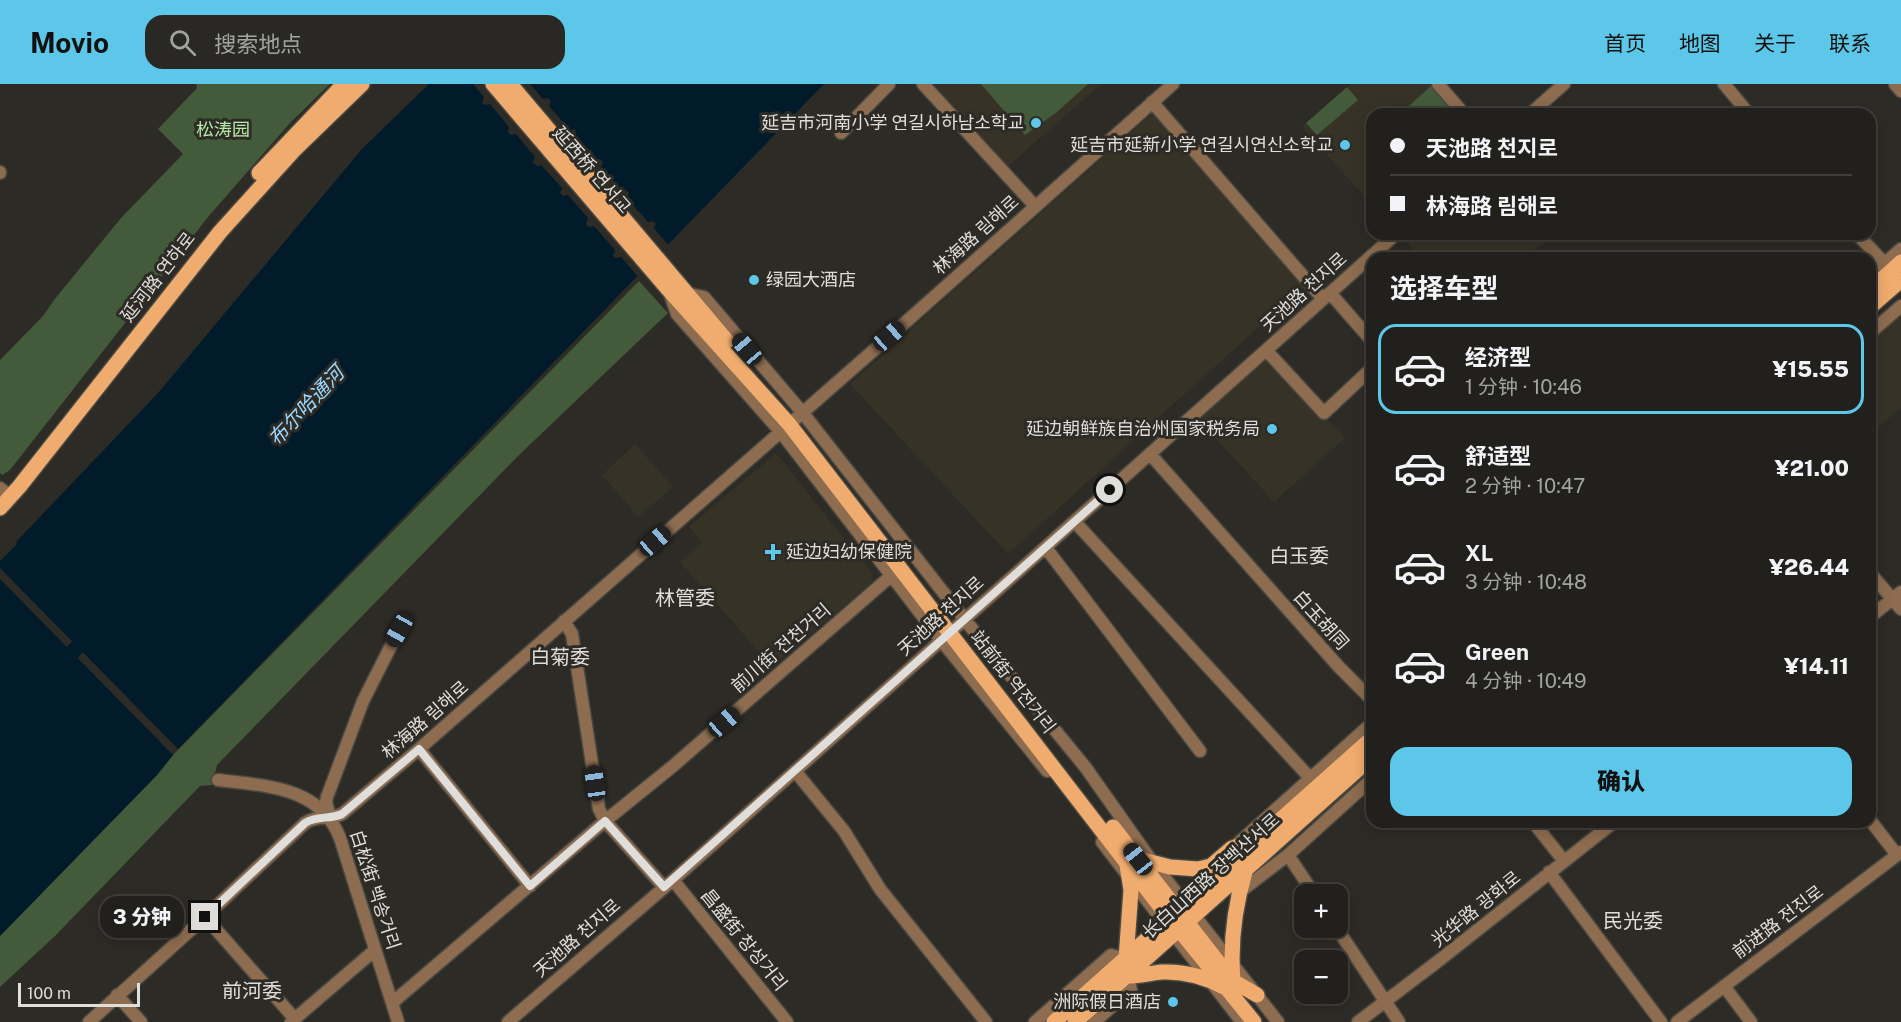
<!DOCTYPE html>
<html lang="zh">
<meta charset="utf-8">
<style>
body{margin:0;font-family:"Public Sans","Noto Sans SC","Noto Sans KR",sans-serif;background:#2a2825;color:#f1f3f6;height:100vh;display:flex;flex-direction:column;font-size:22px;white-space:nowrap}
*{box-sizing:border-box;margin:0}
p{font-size:20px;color:#a2a3a3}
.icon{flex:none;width:33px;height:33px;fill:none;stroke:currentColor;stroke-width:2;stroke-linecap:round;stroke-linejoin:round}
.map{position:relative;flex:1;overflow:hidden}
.details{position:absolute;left:1366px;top:168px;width:510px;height:576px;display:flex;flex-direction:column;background:#22201c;border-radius:18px;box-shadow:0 3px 15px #0003,0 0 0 2px #3f3e3b}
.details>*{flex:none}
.banner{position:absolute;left:1366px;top:24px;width:510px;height:132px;border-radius:18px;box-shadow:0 3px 15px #0003,0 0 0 2px #3f3e3b;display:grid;align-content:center;height:132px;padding:0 24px;background:#22201c}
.tools{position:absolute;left:1294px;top:800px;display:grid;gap:12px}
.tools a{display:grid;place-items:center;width:54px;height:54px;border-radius:12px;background:#22201c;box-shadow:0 3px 15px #0003,0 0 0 2px #3f3e3b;font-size:30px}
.scale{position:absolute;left:18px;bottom:15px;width:122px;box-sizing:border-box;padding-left:6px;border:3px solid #dfdeda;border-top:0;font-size:16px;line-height:21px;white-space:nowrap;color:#dfdeda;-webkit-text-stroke:4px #2d2b25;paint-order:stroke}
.end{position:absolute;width:27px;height:27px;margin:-14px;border:8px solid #dfdeda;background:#111;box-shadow:0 0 0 3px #111}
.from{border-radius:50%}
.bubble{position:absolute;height:42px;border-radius:18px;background:#22201c;box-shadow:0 3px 15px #0003,0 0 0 2px #3f3e3b;font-size:20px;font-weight:800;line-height:42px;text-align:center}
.car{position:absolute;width:18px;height:36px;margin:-18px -9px;border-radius:8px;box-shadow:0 0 4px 2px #0007;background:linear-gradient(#222 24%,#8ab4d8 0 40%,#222 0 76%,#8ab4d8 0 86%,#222 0)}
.banner b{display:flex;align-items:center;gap:21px;height:57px;font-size:22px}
.banner b+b{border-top:2px solid #3f3e3b}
.banner i{width:15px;height:15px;background:#f1f3f6}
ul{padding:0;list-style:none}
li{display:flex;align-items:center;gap:18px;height:90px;margin:0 12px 9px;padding:0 12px;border:3px solid transparent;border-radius:18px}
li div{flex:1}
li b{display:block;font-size:22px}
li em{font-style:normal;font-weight:800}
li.selected{border-color:#5cc7e8}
li>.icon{width:54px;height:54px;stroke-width:1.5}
h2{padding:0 24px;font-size:27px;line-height:72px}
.primary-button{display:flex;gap:12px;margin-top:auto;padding:12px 24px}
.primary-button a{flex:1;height:69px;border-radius:18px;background:#5cc7e8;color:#111;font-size:24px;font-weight:800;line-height:69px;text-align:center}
header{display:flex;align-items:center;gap:36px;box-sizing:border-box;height:84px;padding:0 30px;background:#5cc7e8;color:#111}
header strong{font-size:28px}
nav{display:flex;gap:33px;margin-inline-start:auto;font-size:21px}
.search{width:420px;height:54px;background:#2a2825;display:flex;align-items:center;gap:15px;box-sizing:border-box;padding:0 21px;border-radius:18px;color:#a2a3a3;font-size:22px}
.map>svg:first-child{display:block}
.built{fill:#363226}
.green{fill:#435b3b}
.water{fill:#021b2a}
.pier{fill:#2d2b25}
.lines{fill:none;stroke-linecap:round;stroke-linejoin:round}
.river{stroke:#021b2a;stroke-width:15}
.minor-casing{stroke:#494842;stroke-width:15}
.major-casing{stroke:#494842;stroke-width:18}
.minor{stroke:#8d6c4f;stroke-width:12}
.major{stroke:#f0ac6e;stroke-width:15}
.route{stroke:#dfdeda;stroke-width:8}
.poi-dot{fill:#5cc7e8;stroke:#2d2b25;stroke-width:2}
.labels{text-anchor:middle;stroke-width:6;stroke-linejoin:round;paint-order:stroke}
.poi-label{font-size:18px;fill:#dfdeda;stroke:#2d2b25;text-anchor:end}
.park-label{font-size:18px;fill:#b7e8a7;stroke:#2d2b25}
.street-label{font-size:18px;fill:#dfdeda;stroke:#2d2b25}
.water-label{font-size:20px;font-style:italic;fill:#9cd7fe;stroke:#2d2b25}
.neighbourhood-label{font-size:20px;fill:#dfdeda;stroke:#2d2b25}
</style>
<header>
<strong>Movio</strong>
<div class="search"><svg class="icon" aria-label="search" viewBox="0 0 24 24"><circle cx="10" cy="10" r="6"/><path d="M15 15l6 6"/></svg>搜索地点</div>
<nav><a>首页</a><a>地图</a><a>关于</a><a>联系</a></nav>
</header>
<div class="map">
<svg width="1901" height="938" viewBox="0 0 1901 938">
<rect width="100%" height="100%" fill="#2d2b25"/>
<path class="built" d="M 928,0 L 1101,0 L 1006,84 Z
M 1351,0 L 1429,0 L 1456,30 L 1372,30 L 1372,121 L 1302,43 Z
M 1153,29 L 1303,203 L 1008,470 L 850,300 Z
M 1408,150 L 1554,150 L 1525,174 L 1420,174 L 1403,154 Z
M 1901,226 L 1901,324 L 1877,344 L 1871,336 L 1870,253 Z
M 1268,274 L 1345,354 L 1274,418 L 1199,336 Z
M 635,360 L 673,403 L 638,433 L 602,391 Z
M 776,369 L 873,491 L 872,498 L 772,583 L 680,478 L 702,458 L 689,443 Z"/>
<path class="green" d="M 196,0 L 330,0 L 290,39 L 208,133 L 10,386 L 2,391 L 0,389 L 0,276 L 43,232 L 54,216 L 121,134 L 183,70 L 158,45 L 197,4 Z
M 981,0 L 1088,0 L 1057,28 L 1025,51 Z
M 1431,2 L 1456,30 L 1400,30 Z
M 1347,3 L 1358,16 L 1317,51 L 1306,39 Z
M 639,197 L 668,229 L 519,371 L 217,681 L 212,701 L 200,702 L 55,852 L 0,903 L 0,852 L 157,691 L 173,671 Z"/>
<path class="water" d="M 429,0 L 824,0 L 178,665 L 0,484 L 0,477 L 16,461 L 17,457 L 158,309 L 362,65 Z
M 0,495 L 173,671 L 157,691 L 0,852 Z"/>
<path class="pier" d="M 473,0 L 530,0 L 543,15 L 548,14 L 551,17 L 549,22 L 570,46 L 574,45 L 576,47 L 575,52 L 596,77 L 600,75 L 603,78 L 601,83 L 622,107 L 626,106 L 629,109 L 627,114 L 648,138 L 653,137 L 656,140 L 654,144 L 670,163 L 640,195 L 621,173 L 615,174 L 613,171 L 615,166 L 594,142 L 589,143 L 586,140 L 588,134 L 568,111 L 563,112 L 560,109 L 562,104 L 541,81 L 537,82 L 533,78 L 535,73 L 516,50 L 511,51 L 508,48 L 509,43 L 490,20 L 484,21 L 482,18 L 484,13 Z"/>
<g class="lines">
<path class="river" d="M 58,583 L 91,549"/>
<defs>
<path id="minor" d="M 923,0 L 1035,122
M 1438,0 L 1464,30
M 1724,0 L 1749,30
M 1895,0 L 1901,7
M 1152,18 L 1323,215
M 1530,30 L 1564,0
M 841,49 L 889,0
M 0,88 L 0,89
M 1857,150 L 1892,187
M 1870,192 L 1901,165
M 1330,209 L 1372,257
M 670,210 L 677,230 L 780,347 L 941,556 L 1047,687
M 690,210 L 704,213 L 802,328 L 965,536 L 1086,684 L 1153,779 L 1278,938
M 1870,249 L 1901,222
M 1266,266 L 1324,329 L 1372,284
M 1150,370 L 1339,583 L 1372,616
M 0,404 L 10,412
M 1075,438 L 1311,695
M 1046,464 L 1200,667
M 1870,489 L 1901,525
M 1870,533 L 1901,508
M 564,537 L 572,550 L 599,725 L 605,737 L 664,803
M 419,665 L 530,802
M 795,687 L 844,747 L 880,805 L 986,938
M 218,696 C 265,702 320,702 340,754 L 398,938
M 330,733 L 326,718 L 327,713 L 363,617 L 399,546
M 1870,736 L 1897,771
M 1533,738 L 1564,777
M 1102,758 L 1159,832
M 1235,762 L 1372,639
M 1288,771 L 1314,810
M 1549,788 L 1661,938
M 673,796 L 787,938
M 1237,810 L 1288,771 L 1372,695
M 205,833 L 295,935
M 1336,843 L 1399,938
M 1176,853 L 1242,938
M 1724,902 L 1751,938
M 117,911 L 141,938
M 392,919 L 605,737 L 673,682 L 892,491
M 89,938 L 205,833 L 305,739 C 317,731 329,736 342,730 L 419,665 L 907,237 L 1173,0
M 291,938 L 375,866
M 508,938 L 673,796 L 1396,150
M 1035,938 L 1111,871 L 1126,875
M 1094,938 L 1131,906 L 1128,892
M 1358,938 L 1437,878 L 1614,738
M 1677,938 L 1901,768"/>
<path id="major" d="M 493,0 L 667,204 L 789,340 L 1159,821 L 1254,938
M 510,0 L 727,257
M 259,89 L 344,0
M 1870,206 L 1901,178
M 1870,223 L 1901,196
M 0,424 L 19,403 L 220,148 L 295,65 L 362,0
M 1113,743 L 1222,883
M 1139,775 L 1170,783 L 1198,785 L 1211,782 L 1232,764 L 1247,759
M 1126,875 L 1131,806 L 1127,781
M 1128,892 C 1140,892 1151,889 1162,888 C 1183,887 1205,893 1224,903
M 1233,897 C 1230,860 1234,825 1245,788
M 1233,897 L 1257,911
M 1054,938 L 1372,654
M 1075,938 L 1372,673"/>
</defs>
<use href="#minor" class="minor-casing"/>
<use href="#major" class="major-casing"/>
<use href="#minor" class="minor"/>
<use href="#major" class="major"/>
</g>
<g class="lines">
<path class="route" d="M 205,833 L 305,739 C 317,731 329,736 342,730 L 419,665 L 530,802 L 605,737 L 664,803 L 1110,406"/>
</g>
<g class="poi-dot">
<circle cx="1036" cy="39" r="6"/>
<circle cx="1345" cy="61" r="6"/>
<circle cx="754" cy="196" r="6"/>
<circle cx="1272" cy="345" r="6"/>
<path d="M770 459h6v6h6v6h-6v6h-6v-6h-6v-6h6z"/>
<circle cx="1173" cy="918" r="6"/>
</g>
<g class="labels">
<g class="poi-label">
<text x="1024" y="45">延吉市河南小学 연길시하남소학교</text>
<text x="1333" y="67">延吉市延新小学 연길시연신소학교</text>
<text x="766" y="202" text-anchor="start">绿园大酒店</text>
<text x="1260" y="351">延边朝鲜族自治州国家税务局</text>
<text x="786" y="474" text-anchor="start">延边妇幼保健院</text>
<text x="1161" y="924">洲际假日酒店</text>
</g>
<g class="park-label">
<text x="223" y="52">松涛园</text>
</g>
<g class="street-label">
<text transform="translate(592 86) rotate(49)" y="6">延西桥 연서교</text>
<text transform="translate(976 151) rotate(-42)" y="6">林海路 림해로</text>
<text transform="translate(158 193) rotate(-52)" y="6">延河路 연하로</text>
<text transform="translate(1304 208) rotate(-42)" y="6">天池路 천지로</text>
<text transform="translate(941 532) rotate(-42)" y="6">天池路 천지로</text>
<text transform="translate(1321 536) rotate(48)" y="6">白玉胡同</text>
<text transform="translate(781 564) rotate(-41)" y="6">前川街 전천거리</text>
<text transform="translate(1013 598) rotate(52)" y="6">站前街 역전거리</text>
<text transform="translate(425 636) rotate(-41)" y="6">林海路 림해로</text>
<text transform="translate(1211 792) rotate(-42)" y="6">长白山西路 장백산서로</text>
<text transform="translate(375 806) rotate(72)" y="6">白松街 백송거리</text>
<text transform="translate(1476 825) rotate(-39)" y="6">光华路 광화로</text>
<text transform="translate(1778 838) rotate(-37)" y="6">前进路 전진로</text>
<text transform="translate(577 854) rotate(-41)" y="6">天池路 천지로</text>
<text transform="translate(744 856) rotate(51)" y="6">昌盛街 창성거리</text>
</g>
<g class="water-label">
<text transform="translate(306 322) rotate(-47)" y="7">布尔哈通河</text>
</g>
<g class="neighbourhood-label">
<text x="1299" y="479">白玉委</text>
<text x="685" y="521">林管委</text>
<text x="560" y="580">白菊委</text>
<text x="1633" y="844">民光委</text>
<text x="252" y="914">前河委</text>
</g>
</g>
</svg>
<div class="tools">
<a>+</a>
<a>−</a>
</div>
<div class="scale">100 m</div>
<i class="end from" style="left:1110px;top:406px"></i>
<i class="end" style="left:205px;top:833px"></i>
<div class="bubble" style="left:100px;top:812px;width:84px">3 分钟</div>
<i class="car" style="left:889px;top:252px;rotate:49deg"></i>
<i class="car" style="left:747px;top:265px;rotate:320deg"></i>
<i class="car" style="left:655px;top:457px;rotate:49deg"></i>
<i class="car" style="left:399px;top:546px;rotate:209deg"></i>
<i class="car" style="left:724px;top:638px;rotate:49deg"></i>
<i class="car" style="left:595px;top:699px;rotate:352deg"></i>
<i class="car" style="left:1138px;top:775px;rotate:322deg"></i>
<div class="banner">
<b><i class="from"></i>天池路 천지로</b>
<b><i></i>林海路 림해로</b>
</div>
<section class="details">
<h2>选择车型</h2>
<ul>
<li class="selected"><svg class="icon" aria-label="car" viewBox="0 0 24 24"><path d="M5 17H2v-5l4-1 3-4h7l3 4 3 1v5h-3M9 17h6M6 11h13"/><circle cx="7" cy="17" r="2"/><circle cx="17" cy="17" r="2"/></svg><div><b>经济型</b><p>1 分钟 · 10:46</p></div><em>¥15.55</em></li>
<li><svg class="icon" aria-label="car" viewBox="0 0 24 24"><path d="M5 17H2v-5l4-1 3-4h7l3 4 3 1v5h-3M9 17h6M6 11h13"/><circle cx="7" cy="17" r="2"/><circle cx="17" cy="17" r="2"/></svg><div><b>舒适型</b><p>2 分钟 · 10:47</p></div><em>¥21.00</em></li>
<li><svg class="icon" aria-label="car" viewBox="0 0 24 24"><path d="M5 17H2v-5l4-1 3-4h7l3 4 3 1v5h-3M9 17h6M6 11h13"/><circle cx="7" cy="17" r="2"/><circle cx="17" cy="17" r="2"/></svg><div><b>XL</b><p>3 分钟 · 10:48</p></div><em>¥26.44</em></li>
<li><svg class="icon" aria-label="car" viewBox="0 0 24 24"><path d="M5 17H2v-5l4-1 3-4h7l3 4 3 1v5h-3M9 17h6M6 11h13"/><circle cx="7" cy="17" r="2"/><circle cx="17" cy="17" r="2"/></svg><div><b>Green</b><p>4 分钟 · 10:49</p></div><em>¥14.11</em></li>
</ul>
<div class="primary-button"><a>确认</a></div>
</section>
</div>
